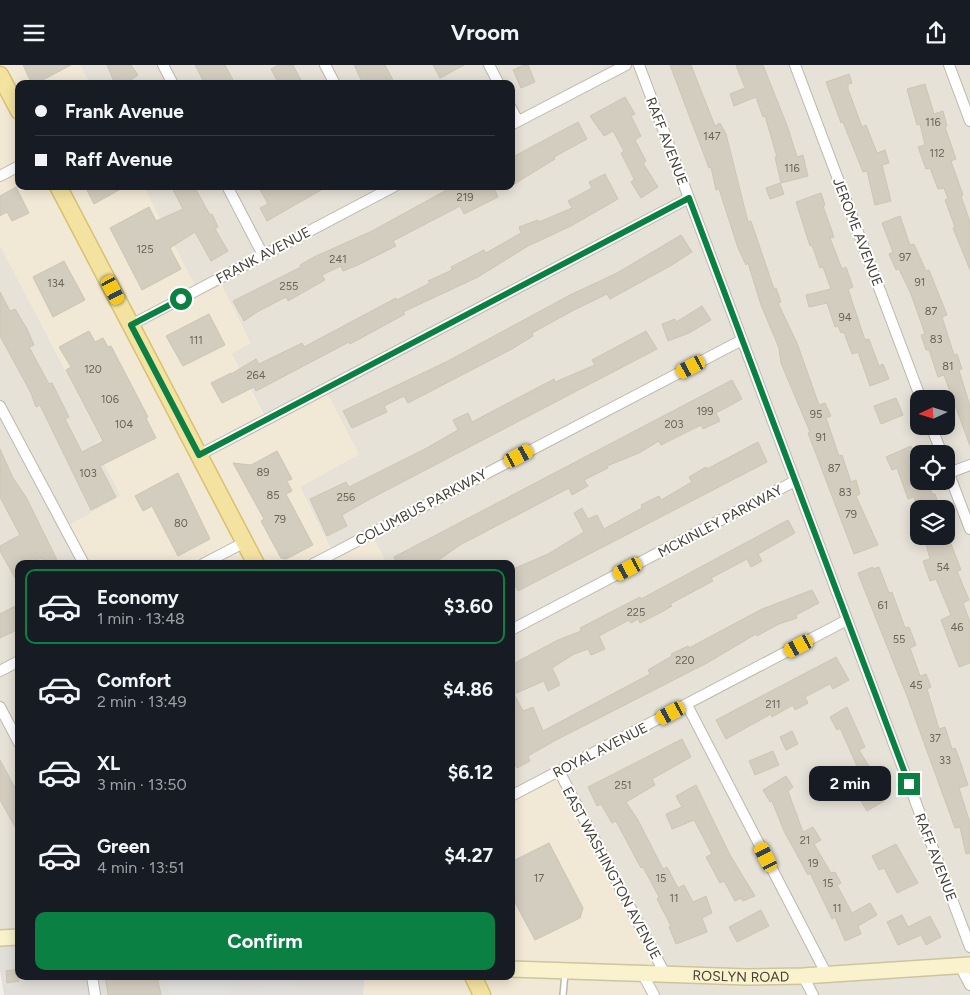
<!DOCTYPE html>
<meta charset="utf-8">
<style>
body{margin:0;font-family:Figtree,sans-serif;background:#242831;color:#f1f3f6;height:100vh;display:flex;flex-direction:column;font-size:19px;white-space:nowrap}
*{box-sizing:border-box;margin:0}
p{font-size:16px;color:#9ea1a6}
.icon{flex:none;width:28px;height:28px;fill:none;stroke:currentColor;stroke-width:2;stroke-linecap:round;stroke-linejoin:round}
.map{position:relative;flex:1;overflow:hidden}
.sheet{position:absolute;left:15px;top:495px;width:500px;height:420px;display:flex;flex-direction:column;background:#171b24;border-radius:10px;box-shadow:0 2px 12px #0003}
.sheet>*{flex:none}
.top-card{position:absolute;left:15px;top:15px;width:500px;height:110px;border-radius:10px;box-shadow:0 2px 12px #0003;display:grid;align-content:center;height:110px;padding:0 20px;background:#171b24}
.needle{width:32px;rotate:266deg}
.buttons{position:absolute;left:910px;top:325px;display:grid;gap:10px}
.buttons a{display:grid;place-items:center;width:45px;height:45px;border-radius:10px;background:#171b24;box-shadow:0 2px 12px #0003;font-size:25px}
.end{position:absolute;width:22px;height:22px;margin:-11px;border:6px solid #0b8043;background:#fff;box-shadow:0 0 0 2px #fff}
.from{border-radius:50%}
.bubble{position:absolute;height:35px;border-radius:10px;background:#171b24;box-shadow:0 2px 12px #0003;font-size:16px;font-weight:700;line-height:35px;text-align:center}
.car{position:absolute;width:15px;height:30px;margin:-15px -8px;border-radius:6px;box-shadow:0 0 4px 1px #0007;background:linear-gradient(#f5c518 24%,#345 0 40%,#f5c518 0 76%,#345 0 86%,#f5c518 0)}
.top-card b{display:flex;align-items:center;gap:18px;height:48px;font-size:19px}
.top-card b+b{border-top:1px solid #363941}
.top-card i{width:12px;height:12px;background:#f1f3f6}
ul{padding:9px 0 0;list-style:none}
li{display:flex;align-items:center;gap:15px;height:75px;margin:0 10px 8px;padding:0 10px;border:2px solid transparent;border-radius:10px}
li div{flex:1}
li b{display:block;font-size:19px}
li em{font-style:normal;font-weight:700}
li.active{border-color:#0b8043}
li>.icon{width:45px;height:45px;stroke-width:1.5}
.action{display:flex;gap:10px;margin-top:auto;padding:10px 20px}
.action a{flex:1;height:58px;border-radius:10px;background:#0b8043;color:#fff;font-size:20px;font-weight:700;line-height:58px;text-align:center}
header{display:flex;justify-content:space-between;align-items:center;height:65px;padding:0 20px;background:#171b24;font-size:22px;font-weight:700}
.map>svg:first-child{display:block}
.residential{fill:#e6e2d7;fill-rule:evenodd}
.commercial{fill:#f2e8d6}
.industrial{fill:#e2dfda}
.parking{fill:#e1e0dd}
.building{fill:#d3cdbf;stroke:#cdc5b3}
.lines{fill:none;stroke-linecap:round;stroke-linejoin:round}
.lane-casing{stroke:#bdb8ac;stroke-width:8}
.street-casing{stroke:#bdb8ac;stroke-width:12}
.secondary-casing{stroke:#cdc59d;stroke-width:18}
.primary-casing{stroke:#d7c172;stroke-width:19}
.lane{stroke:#fff;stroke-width:5}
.street{stroke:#fff;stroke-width:10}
.secondary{stroke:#f9f2cc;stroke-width:15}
.primary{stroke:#f4e3a0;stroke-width:16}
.route{stroke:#0b8043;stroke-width:6}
.labels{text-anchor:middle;stroke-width:4;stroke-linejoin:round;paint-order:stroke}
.number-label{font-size:11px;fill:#68645a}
.street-label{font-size:14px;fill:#454138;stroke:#fff}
</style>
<header><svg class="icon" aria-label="menu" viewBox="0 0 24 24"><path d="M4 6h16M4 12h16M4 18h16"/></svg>Vroom<svg class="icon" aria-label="share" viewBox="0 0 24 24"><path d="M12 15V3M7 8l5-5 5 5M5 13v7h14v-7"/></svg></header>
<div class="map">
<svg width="970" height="930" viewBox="0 0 970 930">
<rect width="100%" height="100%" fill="#f2f0e9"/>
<path class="residential" d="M 80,0 L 970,0 L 970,930 L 653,930 L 511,733 L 511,499 L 387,499 L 371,469 L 333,489 L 300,422 L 359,389 L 267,355 L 231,288 L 251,278 L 197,225 L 143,121 L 511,121 L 511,19 L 90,19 ZM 919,334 L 946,334 L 946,361 L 919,361 ZM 919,389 L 946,389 L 946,416 L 919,416 ZM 919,444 L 946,444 L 946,471 L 919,471 Z
M 0,180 L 101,374 L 94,379 L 121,431 L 68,461 L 88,499 L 19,499 L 19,872 L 0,873 Z"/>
<path class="commercial" d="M 0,0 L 80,0 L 90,19 L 19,19 L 19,121 L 143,121 L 197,224 L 219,214 L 251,278 L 231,289 L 266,355 L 325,324 L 359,389 L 300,422 L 332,489 L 371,469 L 387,499 L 88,499 L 68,461 L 121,431 L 94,378 L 101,374 L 0,180 Z
M 559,706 L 665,909 L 643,909 L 653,930 L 363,930 L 365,911 L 511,911 L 511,732 Z"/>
<path class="industrial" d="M 19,872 L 19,911 L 365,911 L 363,930 L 4,930 L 0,906 L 0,873 Z"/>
<path class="parking" d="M 166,911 L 297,911 L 292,926 L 233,917 L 231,930 L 169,930 Z"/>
<path class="building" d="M 23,0 L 71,0 L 35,19 L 32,19 Z
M 107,0 L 131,0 L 138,10 L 125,19 L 115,19 Z
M 195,0 L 225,0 L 233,15 L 226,19 L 205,19 Z
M 279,0 L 293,0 L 303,19 L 279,19 L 271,4 Z
M 354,0 L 385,0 L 395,19 L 363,19 Z
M 433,0 L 464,0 L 440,13 Z
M 524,0 L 528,0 L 535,17 L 521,23 L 513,5 Z
M 670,0 L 691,0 L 715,61 L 720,58 L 726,69 L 748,157 L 751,156 L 774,224 L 776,223 L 781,237 L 778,238 L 797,278 L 819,340 L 825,338 L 831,351 L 826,353 L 839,391 L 842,390 L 851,417 L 856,415 L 860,429 L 856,431 L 878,480 L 854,489 L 808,368 L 810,367 L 781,298 L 779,283 L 761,240 L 748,198 L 746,200 L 738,183 L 719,124 L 716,125 L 711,102 L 709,103 Z
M 736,0 L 763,0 L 788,63 L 797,92 L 803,90 L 808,111 L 781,118 L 775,92 L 777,92 L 765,51 L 763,52 L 756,32 L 734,41 L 730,29 L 745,23 Z
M 849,9 L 852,18 L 848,19 L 848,24 L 862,62 L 866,60 L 877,88 L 885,85 L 889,98 L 882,100 L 891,136 L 875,140 L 867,106 L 863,107 L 843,57 L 841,58 L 826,17 Z
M 925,19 L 934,49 L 943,46 L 947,61 L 945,62 L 956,94 L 951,96 L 963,130 L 961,131 L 970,157 L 970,205 L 953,163 L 955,162 L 945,135 L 948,134 L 944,123 L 938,124 L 930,103 L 926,104 L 918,82 L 925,80 L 920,59 L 917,60 L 907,24 Z
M 625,32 L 635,49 L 631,51 L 641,71 L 635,75 L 646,96 L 643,98 L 658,122 L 641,133 L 631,117 L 634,114 L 621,88 L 624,86 L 613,66 L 604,71 L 590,51 Z
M 578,57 L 587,74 L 554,92 L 555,94 L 511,121 L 511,93 Z
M 605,109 L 618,134 L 571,161 L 528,181 L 478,212 L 403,247 L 405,249 L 363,272 L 350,279 L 349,277 L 256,326 L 254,322 L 222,338 L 211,318 L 231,308 L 231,309 L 256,294 L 259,299 L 302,278 L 304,282 L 396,233 L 397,235 L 430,218 L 428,216 L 452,205 L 451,202 L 484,185 L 486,188 L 521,168 L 519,162 L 538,155 L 539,157 L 572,143 L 568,136 L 592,123 L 589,117 Z
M 780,118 L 784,129 L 770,134 L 766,123 Z
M 85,121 L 126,121 L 94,139 Z
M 171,121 L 194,121 L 210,150 L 212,149 L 218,162 L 215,164 L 228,186 L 211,196 L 195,167 L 170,183 L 181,204 L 142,225 L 110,163 L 149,142 L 156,156 L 183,144 Z
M 258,121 L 328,121 L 267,156 L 260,143 L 268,139 Z
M 454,121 L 493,121 L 498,132 L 464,149 L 460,141 L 393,176 L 396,181 L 358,200 L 343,206 L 341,201 L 322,210 L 325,215 L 288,236 L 286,232 L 257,247 L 244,256 L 233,236 L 301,202 L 300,200 L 314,192 L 372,166 Z
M 16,122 L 29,148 L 12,156 L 7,147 L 0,151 L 0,131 Z
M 821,128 L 825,140 L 823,141 L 834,172 L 830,173 L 842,204 L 846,202 L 853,222 L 848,224 L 865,275 L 869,274 L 879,301 L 883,299 L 889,314 L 870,321 L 858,287 L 852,289 L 844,267 L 841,268 L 838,261 L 835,262 L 827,238 L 809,242 L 806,230 L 831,224 L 823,202 L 820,203 L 812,180 L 810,181 L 796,137 Z
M 900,151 L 910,180 L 914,179 L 926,206 L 929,205 L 947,250 L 942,252 L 954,290 L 957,289 L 962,304 L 959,305 L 970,341 L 970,381 L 944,310 L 938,312 L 929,285 L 926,285 L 921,270 L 925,269 L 911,229 L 899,204 L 896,205 L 889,189 L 893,187 L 882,158 Z
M 681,170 L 692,187 L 672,200 L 610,234 L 607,229 L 574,245 L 532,268 L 533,271 L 512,284 L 408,338 L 404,331 L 384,341 L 387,347 L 352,363 L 343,346 L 446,297 L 570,230 L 617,208 Z
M 64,196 L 85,235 L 53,252 L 33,212 Z
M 0,227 L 10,246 L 15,244 L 27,264 L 34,280 L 29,282 L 49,319 L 52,318 L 69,352 L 65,354 L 82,387 L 103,376 L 66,305 L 71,302 L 59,282 L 89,266 L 95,277 L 103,273 L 108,282 L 111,281 L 148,352 L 146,353 L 156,373 L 100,401 L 116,432 L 91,445 L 40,340 L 36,342 L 31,328 L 0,271 Z
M 702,241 L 711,255 L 689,268 L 668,276 L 662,259 L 675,254 L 676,257 Z
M 209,249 L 225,280 L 183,301 L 166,271 Z
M 646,266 L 657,284 L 370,434 L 342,450 L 347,461 L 327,471 L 310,434 L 346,417 L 349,422 L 425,384 L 458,365 L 453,355 L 468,348 L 472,357 L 554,314 L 555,317 L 595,300 L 592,295 Z
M 732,315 L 742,334 L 716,348 L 720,356 L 703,364 L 701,360 L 661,380 L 659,376 L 639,388 L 607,401 L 608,403 L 584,415 L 588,421 L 572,430 L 569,423 L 460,480 L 433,499 L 398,499 L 394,492 Z
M 896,333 L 903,350 L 881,359 L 874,341 Z
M 758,377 L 767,397 L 518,526 L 511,513 L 511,505 L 548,489 L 584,467 L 574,448 L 582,443 L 588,454 L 597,450 L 604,464 L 642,443 L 641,440 L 659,431 L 661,435 L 692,417 L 689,412 L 706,402 L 707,404 Z
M 911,381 L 919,399 L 919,416 L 928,416 L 932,429 L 935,429 L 940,444 L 917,444 L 914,432 L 908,434 L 897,403 L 892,405 L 886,392 Z
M 0,384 L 13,413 L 26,432 L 59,499 L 44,499 L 41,493 L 29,499 L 19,499 L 19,520 L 0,486 L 0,481 L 20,470 L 0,432 Z
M 277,386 L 292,414 L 287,416 L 292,426 L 286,429 L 313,480 L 286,494 L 281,493 L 261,456 L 264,454 L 233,398 L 251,400 Z
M 178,408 L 210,474 L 178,491 L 152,441 L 143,446 L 135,431 Z
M 788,455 L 795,468 L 758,489 L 762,496 L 751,502 L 747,494 L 711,513 L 713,516 L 670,539 L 672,541 L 658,549 L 640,558 L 638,554 L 631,558 L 629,555 L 599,571 L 605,584 L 591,590 L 588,584 L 574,589 L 552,603 L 560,620 L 548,626 L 544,616 L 514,629 L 523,646 L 533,642 L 543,666 L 650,609 L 648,605 L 672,591 L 671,589 L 688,581 L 689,583 L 762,544 L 812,525 L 819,538 L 796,550 L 797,553 L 779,559 L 757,571 L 756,569 L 707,598 L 556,675 L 528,691 L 530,696 L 517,703 L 511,691 L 511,600 L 558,575 L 581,566 L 580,563 L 640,532 L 641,534 Z
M 924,471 L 948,471 L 961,505 L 957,506 L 969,535 L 963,538 L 970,557 L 970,598 L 959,602 L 941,555 L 951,550 L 936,514 L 930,516 L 923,496 L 930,494 Z
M 873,502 L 873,504 L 879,502 L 889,528 L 892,527 L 905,563 L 909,562 L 916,580 L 910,583 L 920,611 L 926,609 L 931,622 L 927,624 L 939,664 L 945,662 L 952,684 L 955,683 L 959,693 L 968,720 L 959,723 L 970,758 L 970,788 L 966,789 L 960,762 L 955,763 L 907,631 L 861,516 L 858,508 Z
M 19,539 L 19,564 L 0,573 L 0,549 Z
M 836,592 L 849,615 L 833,624 L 830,619 L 805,632 L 808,638 L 795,645 L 793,640 L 772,652 L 771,649 L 726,674 L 716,655 Z
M 847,642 L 865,682 L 859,685 L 874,709 L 870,712 L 884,736 L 867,746 L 859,733 L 865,729 L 850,706 L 857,701 L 840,663 L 837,665 L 830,652 Z
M 792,666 L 798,679 L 786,685 L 780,672 Z
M 682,674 L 691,692 L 652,714 L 655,720 L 626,737 L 638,755 L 663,804 L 667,802 L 678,823 L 684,820 L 693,837 L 706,831 L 712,848 L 702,853 L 707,867 L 676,879 L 669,862 L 671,861 L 657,834 L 659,832 L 643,802 L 641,803 L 616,756 L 612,758 L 601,739 L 597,741 L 588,722 Z
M 773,686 L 779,700 L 755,710 L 749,696 Z
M 0,695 L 19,730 L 19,769 L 0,735 Z
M 786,711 L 793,722 L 788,726 L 803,767 L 813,762 L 821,775 L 814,779 L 831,808 L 835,807 L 841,818 L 837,820 L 852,848 L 870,838 L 877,850 L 858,861 L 861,869 L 845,876 L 835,852 L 832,854 L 810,808 L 808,810 L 784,766 L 772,736 L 770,737 L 763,725 Z
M 696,720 L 730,790 L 755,831 L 743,836 L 741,833 L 735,836 L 724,816 L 720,818 L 706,792 L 712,789 L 694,755 L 672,764 L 666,749 L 682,742 L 676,731 Z
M 549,778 L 583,843 L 580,853 L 535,875 L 511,830 L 511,797 Z
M 896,779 L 918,818 L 897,828 L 884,803 L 879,805 L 872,791 Z
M 761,845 L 769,861 L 737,877 L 729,862 Z
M 902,850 L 908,862 L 930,851 L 941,872 L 926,880 L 921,870 L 898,880 L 887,857 Z
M 19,904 L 19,916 L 7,918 L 6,906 Z
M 105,911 L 157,911 L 161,930 L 108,930 Z"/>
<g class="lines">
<defs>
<path id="lane" d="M 563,930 L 565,908"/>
<path id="street" d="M 163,0 L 173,19
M 325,0 L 335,19
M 489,0 L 499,19
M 639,0 L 970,882
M 795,0 L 921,334
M 949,0 L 970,56
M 511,43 L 518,56
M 511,60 L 626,0
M 0,111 L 19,101
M 227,121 L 263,190
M 131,260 L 395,121
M 0,341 L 84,499
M 931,361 L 942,389
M 199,390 L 689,133
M 946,401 L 970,464
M 949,408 L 970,400
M 203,499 L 245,477
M 313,499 L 742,275
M 511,565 L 795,416
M 0,606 L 19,596
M 687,640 L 827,910
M 0,642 L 19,678
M 559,706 L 665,909
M 511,731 L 847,555
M 960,901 L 970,920
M 642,908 L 654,930
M 92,911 L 95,930
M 803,911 L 813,930"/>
<g id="secondary">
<path d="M 0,873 L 19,872"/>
<path id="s1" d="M 511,904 L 748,912 L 803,911 L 970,900"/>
</g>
<path id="primary" d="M 0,10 L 19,46
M 58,121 L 256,499
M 473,911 L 482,930"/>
</defs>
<use href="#lane" class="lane-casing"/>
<use href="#street" class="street-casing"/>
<use href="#secondary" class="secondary-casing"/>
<use href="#primary" class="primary-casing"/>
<use href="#lane" class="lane"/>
<use href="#street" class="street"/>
<use href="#secondary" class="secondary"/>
<use href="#primary" class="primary"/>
</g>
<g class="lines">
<path class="route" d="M 181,234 L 131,260 L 199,390 L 689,133 L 909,719"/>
</g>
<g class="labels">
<g class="number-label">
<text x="933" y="61">116</text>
<text x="712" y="75">147</text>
<text x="937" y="92">112</text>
<text x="792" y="107">116</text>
<text x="465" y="136">219</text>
<text x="145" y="188">125</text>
<text x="905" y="196">97</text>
<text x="338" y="198">241</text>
<text x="920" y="221">91</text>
<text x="56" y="222">134</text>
<text x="289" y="225">255</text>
<text x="931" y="250">87</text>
<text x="845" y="256">94</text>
<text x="936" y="278">83</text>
<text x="196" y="279">111</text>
<text x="948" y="305">81</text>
<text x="93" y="308">120</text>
<text x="256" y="314">264</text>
<text x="110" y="338">106</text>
<text x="705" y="350">199</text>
<text x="816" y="353">95</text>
<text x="124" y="363">104</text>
<text x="674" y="363">203</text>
<text x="821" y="376">91</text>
<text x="834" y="407">87</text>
<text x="263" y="411">89</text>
<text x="88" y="412">103</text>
<text x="845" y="431">83</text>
<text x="273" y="434">85</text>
<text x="346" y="436">256</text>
<text x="851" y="453">79</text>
<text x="280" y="458">79</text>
<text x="181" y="462">80</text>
<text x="943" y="506">54</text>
<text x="883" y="544">61</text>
<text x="636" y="551">225</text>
<text x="957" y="566">46</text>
<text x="899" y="578">55</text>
<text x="685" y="599">220</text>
<text x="916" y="624">45</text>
<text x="773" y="643">211</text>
<text x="935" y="677">37</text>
<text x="945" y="699">33</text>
<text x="623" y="724">251</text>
<text x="805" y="779">21</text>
<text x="813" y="802">19</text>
<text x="539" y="817">17</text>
<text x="661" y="817">15</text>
<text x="828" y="822">15</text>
<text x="674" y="837">11</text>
<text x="837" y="847">11</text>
</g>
<g class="street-label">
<text transform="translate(667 76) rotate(69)" y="5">RAFF AVENUE</text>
<text transform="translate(858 167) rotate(69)" y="5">JEROME AVENUE</text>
<text transform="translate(263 190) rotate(-28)" y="5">FRANK AVENUE</text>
<text transform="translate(421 442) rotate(-28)" y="5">COLUMBUS PARKWAY</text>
<text transform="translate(720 456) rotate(-28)" y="5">MCKINLEY PARKWAY</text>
<text transform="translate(600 685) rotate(-27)" y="5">ROYAL AVENUE</text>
<text transform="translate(936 792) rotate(69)" y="5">RAFF AVENUE</text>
<text transform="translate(612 808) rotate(62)" y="5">EAST WASHINGTON AVENUE</text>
<text dy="5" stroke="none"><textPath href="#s1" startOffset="230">ROSLYN ROAD</textPath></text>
</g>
</g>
</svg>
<div class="buttons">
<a><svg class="needle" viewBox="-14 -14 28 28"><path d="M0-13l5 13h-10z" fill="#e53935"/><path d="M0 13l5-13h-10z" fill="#9ea1a6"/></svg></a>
<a><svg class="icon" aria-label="locate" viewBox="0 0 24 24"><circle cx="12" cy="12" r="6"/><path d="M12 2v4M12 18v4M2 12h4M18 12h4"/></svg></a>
<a><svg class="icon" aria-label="layers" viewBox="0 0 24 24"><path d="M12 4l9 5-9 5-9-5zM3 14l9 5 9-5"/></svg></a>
</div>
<i class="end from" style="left:181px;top:234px"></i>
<i class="end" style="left:909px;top:719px"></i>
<div class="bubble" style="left:809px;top:701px;width:82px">2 min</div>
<i class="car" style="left:113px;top:225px;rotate:152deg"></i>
<i class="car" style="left:691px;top:302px;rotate:242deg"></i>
<i class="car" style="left:519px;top:391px;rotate:62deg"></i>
<i class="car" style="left:628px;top:504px;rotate:242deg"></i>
<i class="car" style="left:799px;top:581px;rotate:242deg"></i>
<i class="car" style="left:671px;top:648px;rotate:242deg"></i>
<i class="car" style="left:766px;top:792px;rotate:333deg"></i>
<div class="top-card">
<b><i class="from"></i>Frank Avenue</b>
<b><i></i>Raff Avenue</b>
</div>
<section class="sheet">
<ul>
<li class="active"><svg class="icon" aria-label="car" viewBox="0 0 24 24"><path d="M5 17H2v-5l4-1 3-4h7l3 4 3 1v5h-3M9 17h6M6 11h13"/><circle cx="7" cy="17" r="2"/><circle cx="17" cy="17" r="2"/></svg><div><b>Economy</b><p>1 min · 13:48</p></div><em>$3.60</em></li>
<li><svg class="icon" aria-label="car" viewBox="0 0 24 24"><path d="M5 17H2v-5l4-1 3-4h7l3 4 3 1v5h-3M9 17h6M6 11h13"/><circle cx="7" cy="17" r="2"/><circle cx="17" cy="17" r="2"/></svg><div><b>Comfort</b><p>2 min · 13:49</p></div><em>$4.86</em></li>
<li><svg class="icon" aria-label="car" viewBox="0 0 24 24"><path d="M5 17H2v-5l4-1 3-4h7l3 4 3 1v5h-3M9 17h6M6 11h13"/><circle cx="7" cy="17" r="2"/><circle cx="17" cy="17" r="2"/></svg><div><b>XL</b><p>3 min · 13:50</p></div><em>$6.12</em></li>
<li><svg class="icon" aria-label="car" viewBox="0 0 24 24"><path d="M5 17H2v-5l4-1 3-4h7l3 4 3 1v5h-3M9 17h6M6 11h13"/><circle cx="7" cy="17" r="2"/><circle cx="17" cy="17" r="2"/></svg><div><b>Green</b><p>4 min · 13:51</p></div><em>$4.27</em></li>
</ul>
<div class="action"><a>Confirm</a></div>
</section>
</div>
